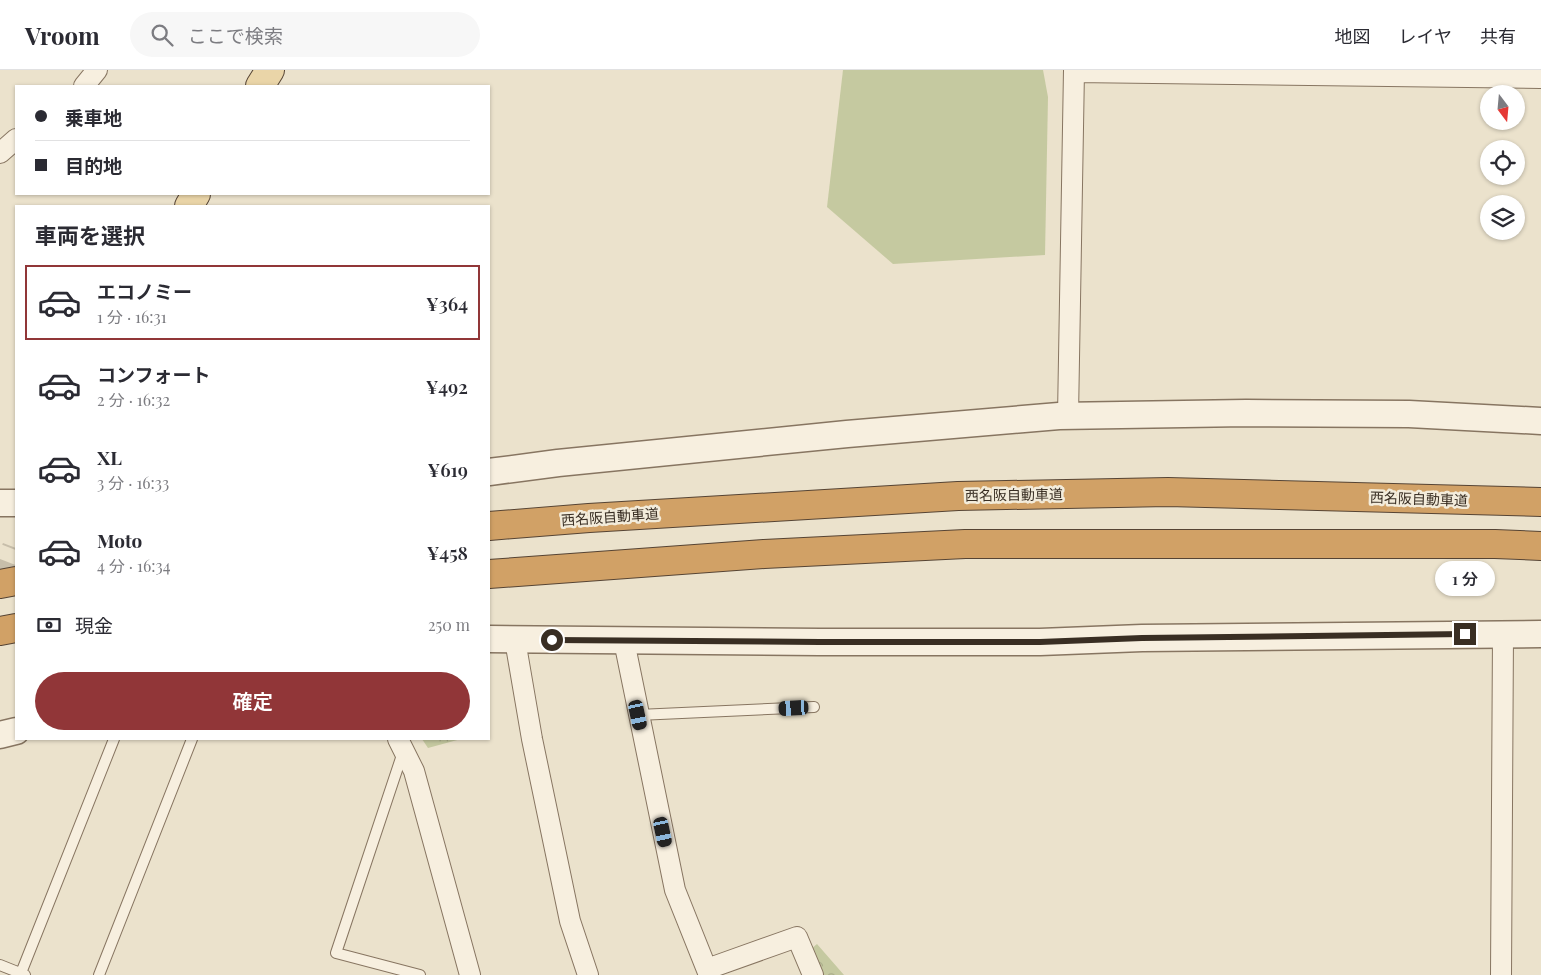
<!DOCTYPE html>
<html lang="ja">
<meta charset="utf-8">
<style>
body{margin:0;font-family:"Playfair Display","Noto Sans JP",serif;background:#f7f7f7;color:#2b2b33;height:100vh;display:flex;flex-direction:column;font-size:19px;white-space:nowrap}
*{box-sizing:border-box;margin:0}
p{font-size:16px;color:#7c7c81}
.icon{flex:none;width:28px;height:28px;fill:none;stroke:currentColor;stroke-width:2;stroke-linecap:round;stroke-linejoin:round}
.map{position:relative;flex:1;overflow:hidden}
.details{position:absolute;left:15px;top:135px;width:475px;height:535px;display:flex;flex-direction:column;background:#fff;border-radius:0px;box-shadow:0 1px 4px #0004}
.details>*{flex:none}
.top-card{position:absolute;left:15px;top:15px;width:475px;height:110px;border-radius:0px;box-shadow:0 1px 4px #0004;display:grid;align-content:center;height:110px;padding:0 20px;background:#fff}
.needle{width:32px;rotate:164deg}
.buttons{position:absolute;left:1480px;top:15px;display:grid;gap:10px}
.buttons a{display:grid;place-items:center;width:45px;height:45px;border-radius:50%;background:#fff;box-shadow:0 1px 4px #0004;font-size:25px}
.end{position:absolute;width:22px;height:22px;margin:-11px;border:6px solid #392e23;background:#fff;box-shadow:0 0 0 2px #fff}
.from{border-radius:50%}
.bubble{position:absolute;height:35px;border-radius:18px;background:#fff;box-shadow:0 1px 4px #0004;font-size:16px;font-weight:600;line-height:35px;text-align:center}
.car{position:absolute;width:15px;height:30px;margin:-15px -8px;border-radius:6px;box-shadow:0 0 4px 1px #0007;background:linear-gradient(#222 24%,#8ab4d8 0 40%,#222 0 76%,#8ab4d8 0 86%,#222 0)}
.top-card b{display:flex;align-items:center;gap:18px;height:48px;font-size:19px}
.top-card b+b{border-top:1px solid #e1e1e2}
.top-card i{width:12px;height:12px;background:#2b2b33}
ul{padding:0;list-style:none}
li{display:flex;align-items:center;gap:15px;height:75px;margin:0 10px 8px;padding:0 10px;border:2px solid transparent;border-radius:0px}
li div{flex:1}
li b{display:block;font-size:19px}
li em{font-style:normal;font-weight:600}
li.current{border-color:#913638}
li>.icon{width:45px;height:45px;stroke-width:1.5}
h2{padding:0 20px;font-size:22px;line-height:60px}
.pay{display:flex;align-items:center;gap:12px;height:55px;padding:0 20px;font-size:19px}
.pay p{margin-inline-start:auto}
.action{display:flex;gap:10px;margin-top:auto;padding:10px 20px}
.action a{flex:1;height:58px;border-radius:30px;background:#913638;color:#fff;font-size:20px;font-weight:600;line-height:58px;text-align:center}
header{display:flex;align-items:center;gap:30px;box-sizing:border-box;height:70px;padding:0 25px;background:#fff;border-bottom:1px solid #e1e1e2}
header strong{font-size:24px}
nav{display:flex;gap:28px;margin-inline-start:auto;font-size:18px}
.search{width:350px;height:45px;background:#f7f7f7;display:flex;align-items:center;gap:12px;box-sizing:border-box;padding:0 18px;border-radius:28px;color:#7c7c81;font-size:19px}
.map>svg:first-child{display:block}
.park{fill:url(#park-crowns)}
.pitch{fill:#c5c9a0}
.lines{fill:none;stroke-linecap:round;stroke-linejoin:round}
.primary-tunnel{stroke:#c7beaa;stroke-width:28;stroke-dasharray:28 14;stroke-linecap:butt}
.service-casing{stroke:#877561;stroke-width:12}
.minor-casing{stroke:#877561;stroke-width:22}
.tertiary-casing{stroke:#877561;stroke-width:29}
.primary-casing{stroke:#564434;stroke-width:30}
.motorway-casing{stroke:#564434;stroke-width:30}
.service{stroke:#f7efdf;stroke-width:10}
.minor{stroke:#f7efdf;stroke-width:20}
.tertiary{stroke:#f7efdf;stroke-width:26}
.primary{stroke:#ead5a8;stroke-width:28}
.motorway{stroke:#d1a166;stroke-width:28}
.route{stroke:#392e23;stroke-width:6}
.labels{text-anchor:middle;stroke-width:5;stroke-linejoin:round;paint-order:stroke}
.street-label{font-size:14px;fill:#392e23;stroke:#f3ecdb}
</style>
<header>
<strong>Vroom</strong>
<div class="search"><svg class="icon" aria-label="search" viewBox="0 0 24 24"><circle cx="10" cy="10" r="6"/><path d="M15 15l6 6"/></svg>ここで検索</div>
<nav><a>地図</a><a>レイヤ</a><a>共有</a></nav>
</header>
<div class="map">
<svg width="1541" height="905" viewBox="0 0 1541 905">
<defs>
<pattern id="park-crowns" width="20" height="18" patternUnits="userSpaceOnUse" patternTransform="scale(1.25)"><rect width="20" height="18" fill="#c5c9a0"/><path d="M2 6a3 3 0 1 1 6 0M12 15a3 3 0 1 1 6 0" fill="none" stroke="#aaad8a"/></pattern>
</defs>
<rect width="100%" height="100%" fill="#ebe2cc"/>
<path class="park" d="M 422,669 L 461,669 L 428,678 Z
M 817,874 L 844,905 L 821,905 L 811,879 Z"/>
<path class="pitch" d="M 843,0 L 1043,0 L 1048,27 L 1045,185 L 893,194 L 827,137 Z"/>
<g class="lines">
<path class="primary-tunnel" d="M 0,519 L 16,478"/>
<defs>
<path id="service" d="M 638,645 L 814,637
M 403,682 L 336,883 L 420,905
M 0,895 L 25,905
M 21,903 L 114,669
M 99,905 L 192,669"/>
<path id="minor" d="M 1075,2 L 1541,8
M 84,16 L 97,0
M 0,83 L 16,69
M 1068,346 L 1074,0
M 515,570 L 532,669 L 570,851 L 588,905
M 624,571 L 675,820 L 709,905
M 398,669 L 414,701 L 470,905
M 707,899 L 797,867 L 813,905
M 1501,905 L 1503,564"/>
<path id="tertiary" d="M 489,402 L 558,393 L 847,364 L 1059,346 L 1246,343 L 1409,344 L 1541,351
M 0,433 L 16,433
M 489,569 L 820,572 L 1040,572 L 1142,568 L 1541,564
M 0,665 L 16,661"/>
<path id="primary" d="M 260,16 L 270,0
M 189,136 L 196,124"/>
<path id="motorway" d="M 489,456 L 589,448 L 958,426 L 1168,422 L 1541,432
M 489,504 L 764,484 L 965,474 L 1495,474 L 1541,476
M 0,514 L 16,511
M 0,561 L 16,558"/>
</defs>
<use href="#service" class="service-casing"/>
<use href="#minor" class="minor-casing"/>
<use href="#tertiary" class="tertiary-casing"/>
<use href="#primary" class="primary-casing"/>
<use href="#motorway" class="motorway-casing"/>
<use href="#service" class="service"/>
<use href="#minor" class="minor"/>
<use href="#tertiary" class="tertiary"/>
<use href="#primary" class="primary"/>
<use href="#motorway" class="motorway"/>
</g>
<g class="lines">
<path class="route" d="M 552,570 L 820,572 L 1040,572 L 1142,568 L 1465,564"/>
</g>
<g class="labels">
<g class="street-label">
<text transform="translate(1014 425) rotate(-1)" y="5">西名阪自動車道</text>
<text transform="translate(1419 429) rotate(2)" y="5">西名阪自動車道</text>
<text transform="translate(610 447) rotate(-4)" y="5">西名阪自動車道</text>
</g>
</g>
</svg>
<div class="buttons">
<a><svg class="needle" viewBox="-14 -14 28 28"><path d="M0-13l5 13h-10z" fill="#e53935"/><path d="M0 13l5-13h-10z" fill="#7c7c81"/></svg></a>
<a><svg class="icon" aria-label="locate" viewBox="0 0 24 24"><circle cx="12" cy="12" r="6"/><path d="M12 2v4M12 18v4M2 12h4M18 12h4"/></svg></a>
<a><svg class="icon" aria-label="layers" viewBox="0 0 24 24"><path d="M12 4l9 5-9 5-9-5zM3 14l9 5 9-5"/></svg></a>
</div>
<i class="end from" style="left:552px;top:570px"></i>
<i class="end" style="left:1465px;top:564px"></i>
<div class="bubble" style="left:1435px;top:491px;width:60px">1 分</div>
<i class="car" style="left:794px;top:638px;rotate:267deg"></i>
<i class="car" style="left:638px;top:645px;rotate:168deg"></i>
<i class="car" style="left:663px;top:762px;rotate:168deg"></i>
<div class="top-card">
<b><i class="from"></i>乗車地</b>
<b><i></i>目的地</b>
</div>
<section class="details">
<h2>車両を選択</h2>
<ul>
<li class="current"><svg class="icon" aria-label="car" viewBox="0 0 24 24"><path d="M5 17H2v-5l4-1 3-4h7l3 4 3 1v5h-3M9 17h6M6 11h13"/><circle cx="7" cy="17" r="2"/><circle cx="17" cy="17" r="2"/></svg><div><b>エコノミー</b><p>1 分 · 16:31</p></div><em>¥364</em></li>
<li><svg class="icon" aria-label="car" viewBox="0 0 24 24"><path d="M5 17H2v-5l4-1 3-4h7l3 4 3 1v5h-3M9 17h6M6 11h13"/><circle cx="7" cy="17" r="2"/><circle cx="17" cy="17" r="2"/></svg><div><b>コンフォート</b><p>2 分 · 16:32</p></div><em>¥492</em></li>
<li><svg class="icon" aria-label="car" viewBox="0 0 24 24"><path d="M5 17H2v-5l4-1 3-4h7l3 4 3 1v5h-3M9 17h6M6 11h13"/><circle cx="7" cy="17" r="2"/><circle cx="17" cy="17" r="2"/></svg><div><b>XL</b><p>3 分 · 16:33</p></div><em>¥619</em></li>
<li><svg class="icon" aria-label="car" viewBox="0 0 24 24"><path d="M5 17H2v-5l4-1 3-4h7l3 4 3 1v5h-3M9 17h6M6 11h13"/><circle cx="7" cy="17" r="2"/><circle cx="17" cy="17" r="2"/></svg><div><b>Moto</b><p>4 分 · 16:34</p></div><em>¥458</em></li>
</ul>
<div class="pay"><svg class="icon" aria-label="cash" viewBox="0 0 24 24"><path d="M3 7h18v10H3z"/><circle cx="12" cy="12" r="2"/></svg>現金<p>250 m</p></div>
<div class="action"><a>確定</a></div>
</section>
</div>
